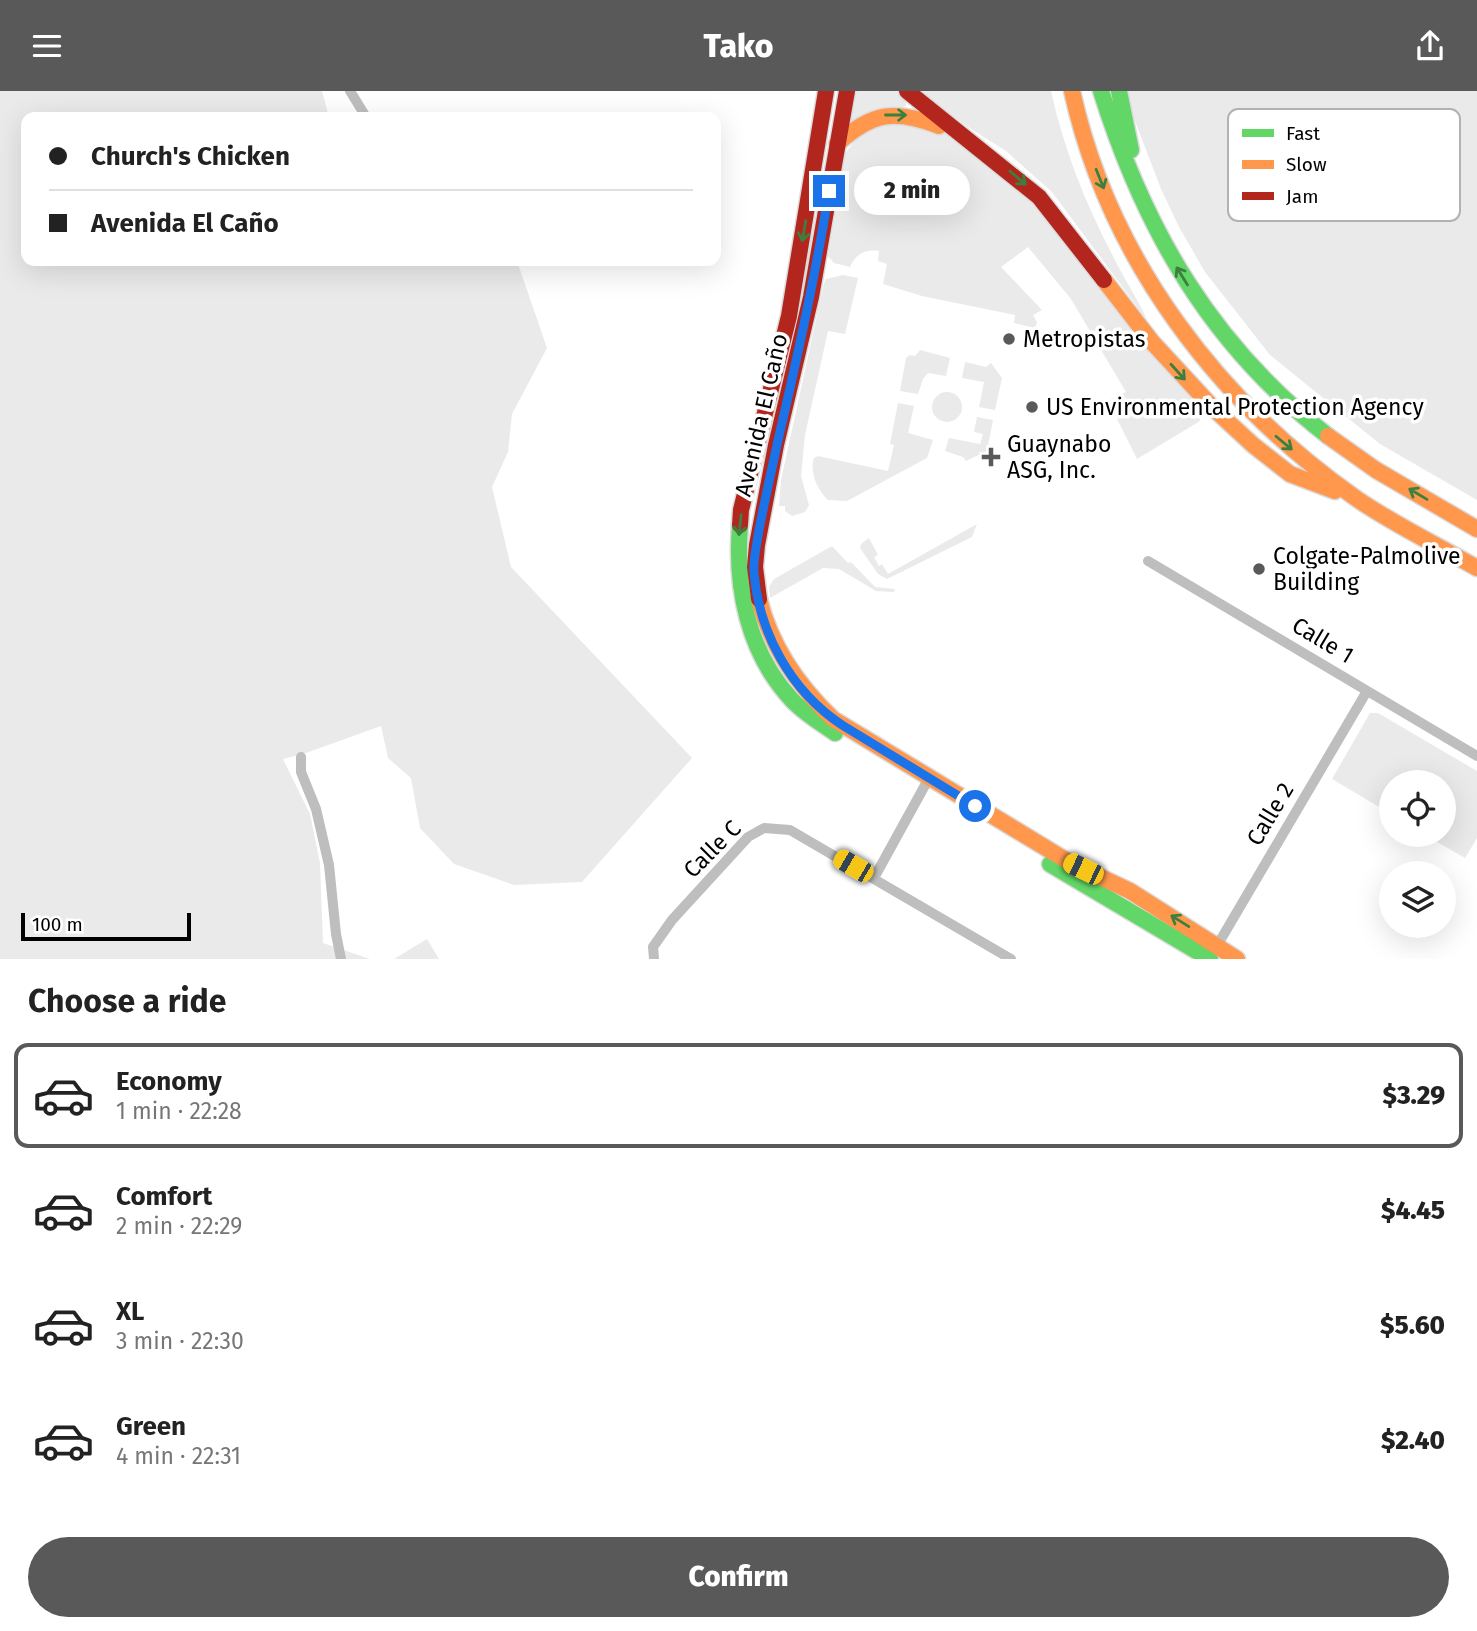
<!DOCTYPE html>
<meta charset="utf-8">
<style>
body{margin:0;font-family:"Fira Sans",sans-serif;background:#f6f6f6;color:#222;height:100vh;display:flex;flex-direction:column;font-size:26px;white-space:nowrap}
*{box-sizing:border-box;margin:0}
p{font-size:23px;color:#767676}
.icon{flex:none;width:38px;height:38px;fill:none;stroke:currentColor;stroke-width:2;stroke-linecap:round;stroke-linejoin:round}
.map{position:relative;height:868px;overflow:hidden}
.sheet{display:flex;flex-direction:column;background:#fff;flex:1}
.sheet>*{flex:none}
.banner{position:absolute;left:21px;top:21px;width:700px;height:154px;border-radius:14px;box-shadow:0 7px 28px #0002;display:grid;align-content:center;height:154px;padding:0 28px;background:#fff}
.tools{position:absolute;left:1379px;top:679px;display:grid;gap:14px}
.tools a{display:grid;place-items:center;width:77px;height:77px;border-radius:50%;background:#fff;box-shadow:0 7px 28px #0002;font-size:35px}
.scale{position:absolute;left:21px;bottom:18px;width:170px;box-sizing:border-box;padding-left:7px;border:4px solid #000;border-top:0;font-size:19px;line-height:24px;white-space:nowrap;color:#000;-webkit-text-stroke:5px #fff;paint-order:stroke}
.end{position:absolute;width:32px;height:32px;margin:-16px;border:9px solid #1a73e8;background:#fff;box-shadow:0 0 0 4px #fff}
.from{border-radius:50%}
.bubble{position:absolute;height:49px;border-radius:24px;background:#fff;box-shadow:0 7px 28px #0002;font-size:23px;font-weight:800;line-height:49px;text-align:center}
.car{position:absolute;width:21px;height:42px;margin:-21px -10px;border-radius:9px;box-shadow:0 0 5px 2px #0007;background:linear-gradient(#f5c518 24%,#345 0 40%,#f5c518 0 76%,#345 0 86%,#f5c518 0)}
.banner b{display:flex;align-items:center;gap:24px;height:66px;font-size:26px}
.banner b+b{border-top:2px solid #e0e0e0}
.banner i{width:18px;height:18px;background:#222}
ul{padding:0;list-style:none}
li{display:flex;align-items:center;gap:21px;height:105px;margin:0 14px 10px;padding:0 14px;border:4px solid transparent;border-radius:14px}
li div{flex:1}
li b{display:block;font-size:26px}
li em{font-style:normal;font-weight:800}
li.selected{border-color:#595959}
li>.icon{width:63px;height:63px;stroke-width:1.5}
h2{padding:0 28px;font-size:32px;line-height:84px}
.primary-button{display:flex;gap:14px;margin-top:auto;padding:14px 28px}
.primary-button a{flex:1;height:80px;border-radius:42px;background:#595959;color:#fff;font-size:28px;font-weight:800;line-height:80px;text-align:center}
header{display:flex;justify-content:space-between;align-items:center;height:91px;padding:0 28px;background:#595959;color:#fff;font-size:32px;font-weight:800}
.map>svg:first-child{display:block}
.green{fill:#eaeaea}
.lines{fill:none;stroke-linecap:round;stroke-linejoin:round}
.fast-casing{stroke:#dbdbdb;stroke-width:19}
.slow-casing{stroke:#dbdbdb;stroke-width:19}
.jam-casing{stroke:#dbdbdb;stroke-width:19}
.street{stroke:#bebebe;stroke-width:10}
.fast{stroke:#63d668;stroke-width:16}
.slow{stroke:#ff974d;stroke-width:16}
.jam{stroke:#b3261e;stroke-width:16}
.oneway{stroke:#3b803e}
.route{stroke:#1a73e8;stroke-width:9}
.poi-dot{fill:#595959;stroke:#fff;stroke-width:2.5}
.labels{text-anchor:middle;stroke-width:7;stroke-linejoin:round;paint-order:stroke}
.poi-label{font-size:23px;fill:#000;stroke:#fff;text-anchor:start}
.street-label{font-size:23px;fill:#000;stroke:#fff}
.key{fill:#fff;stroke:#b2b2b2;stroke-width:2}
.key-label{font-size:19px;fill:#000}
</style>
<header><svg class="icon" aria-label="menu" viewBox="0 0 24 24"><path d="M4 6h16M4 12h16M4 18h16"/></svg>Tako<svg class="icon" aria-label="share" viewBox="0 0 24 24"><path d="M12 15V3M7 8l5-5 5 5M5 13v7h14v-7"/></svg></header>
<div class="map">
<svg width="1477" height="868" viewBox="0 0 1477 868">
<rect width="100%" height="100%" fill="#fff"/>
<path class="green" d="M 0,0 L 322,0 L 329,26 L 26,26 L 26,170 L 517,170 L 547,257 L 512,323 L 508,361 L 492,396 L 511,476 L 692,667 L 582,791 L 514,794 L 454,773 L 420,737 L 411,687 L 388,667 L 381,635 L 306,662 L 283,668 L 310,723 L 320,772 L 323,852 L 370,868 L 0,868 Z
M 853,0 L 897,0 L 906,12 L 906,15 L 846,36 Z
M 920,0 L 1051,0 C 1064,59 1086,114 1114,167 C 1124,188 1138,208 1147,229 L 1052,101 L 1006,60 L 968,36 Z
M 1126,0 L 1477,0 L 1477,409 L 1380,353 L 1270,264 L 1205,181 L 1179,136 L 1161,98 L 1127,9 Z
M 875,31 L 942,39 L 1035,114 L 1198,309 L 1200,330 L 1137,368 L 1108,310 L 1126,301 L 1071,208 L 1028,156 L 1001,176 L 1042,219 L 1033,224 L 1037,231 L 1035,237 L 1014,232 L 1015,224 L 922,205 L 883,193 L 887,173 L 878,170 L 879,160 C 866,158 855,163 850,176 L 834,172 L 828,165 L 845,63 L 857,46 Z
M 843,184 L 858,187 L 845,243 L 828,240 L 805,344 L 801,385 L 809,414 L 805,421 L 792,425 L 785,420 L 785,415 L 779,415 L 781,389 L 824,192 L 826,188 Z
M 920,259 L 950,267 L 946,285 L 928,282 L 923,288 L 918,303 L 900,300 L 906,267 L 910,264 L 915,265 Z
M 965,271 L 986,276 L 991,272 L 1002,287 L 995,319 L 979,316 L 984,291 L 962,287 Z
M932 316a15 15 0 1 1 30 0a15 15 0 1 1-30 0Z
M 898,312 L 914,315 L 908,342 L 933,349 L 927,367 L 847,410 L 828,409 C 818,400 809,381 814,367 L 818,365 L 888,380 L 894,354 L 890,353 Z
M 977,326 L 993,329 L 987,360 L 966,370 L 963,366 L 945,360 L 949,347 L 980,353 L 983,343 L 974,341 Z
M 977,433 L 972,446 L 887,488 L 878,483 L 860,457 L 861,453 L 869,447 L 878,464 L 874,466 L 879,475 L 882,473 L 888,483 Z
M 832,455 L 848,472 L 851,471 L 875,496 L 895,498 L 894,501 L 876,500 L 839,478 L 823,477 L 770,507 L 769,496 L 774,488 Z
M 1370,622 L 1378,622 L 1477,680 L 1477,747 L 1465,767 L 1425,744 L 1444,744 L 1444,691 L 1391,691 L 1391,723 L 1332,688 Z
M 427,848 L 439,868 L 394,868 Z"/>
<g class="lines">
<defs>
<path id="fast" d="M 1101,0 C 1145,140 1211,254 1328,345
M 1119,0 L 1131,59
M 740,434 C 735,497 748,562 792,609 C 804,622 821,632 835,642
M 1050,773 L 1210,868"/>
<path id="slow" d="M 1072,0 C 1109,168 1218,311 1357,408 C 1395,434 1437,454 1477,477
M 837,53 C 872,21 895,18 939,35
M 1104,189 L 1152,251 L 1213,317 L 1253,354 L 1290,383 L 1335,400
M 1328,345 L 1376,379 L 1477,438
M 759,508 C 771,556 797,594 833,628 L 1069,771 L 1130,800 L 1237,868"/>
<path id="jam" d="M 907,0 L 1039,106 L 1104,189
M 740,434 L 741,419 L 789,225 L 826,0
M 759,508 L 755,476 L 757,454 L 776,354 L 811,206 L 847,0"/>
</defs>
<use href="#fast" class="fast-casing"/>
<use href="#slow" class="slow-casing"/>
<use href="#jam" class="jam-casing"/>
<path class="street" d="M 350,0 L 366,26
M 1148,470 L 1477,665
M 301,666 L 301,681 L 316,718 L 329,774 L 336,843 L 341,868
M 874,787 L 929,687
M 1214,860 L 1367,600
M 654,868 L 653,856 L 672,829 L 748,746 L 764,737 L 790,739 L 1011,868"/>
<use href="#fast" class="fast"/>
<use href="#slow" class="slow"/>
<use href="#jam" class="jam"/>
</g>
<defs><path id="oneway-shaft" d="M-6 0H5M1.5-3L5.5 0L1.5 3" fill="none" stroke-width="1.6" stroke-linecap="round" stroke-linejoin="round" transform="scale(1.75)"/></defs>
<g class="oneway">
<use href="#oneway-shaft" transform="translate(896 24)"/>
<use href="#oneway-shaft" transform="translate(1018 87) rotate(40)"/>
<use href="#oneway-shaft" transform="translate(1100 88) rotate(68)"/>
<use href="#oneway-shaft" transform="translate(804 140) rotate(100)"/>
<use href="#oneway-shaft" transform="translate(1182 185) rotate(-122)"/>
<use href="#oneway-shaft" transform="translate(1178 281) rotate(48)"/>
<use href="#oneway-shaft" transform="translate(1284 352) rotate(40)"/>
<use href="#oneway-shaft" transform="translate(1418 403) rotate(-149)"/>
<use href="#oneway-shaft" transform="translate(740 434) rotate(96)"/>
<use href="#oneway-shaft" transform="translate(1180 830) rotate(-148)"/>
</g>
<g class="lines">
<path class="route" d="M 829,100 C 816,182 798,264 779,345 C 772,377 765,408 759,439 C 757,453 753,467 754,482 C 759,542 791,600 842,634 L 975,715"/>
</g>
<g class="poi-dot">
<circle cx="1009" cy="248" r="7"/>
<circle cx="1032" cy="316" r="7"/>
<path d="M987.5 355.5h7v7h7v7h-7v7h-7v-7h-7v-7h7z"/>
<circle cx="1259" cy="478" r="7"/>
</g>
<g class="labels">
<g class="poi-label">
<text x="1023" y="256">Metropistas</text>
<text x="1046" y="324">US Environmental Protection Agency</text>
<text x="1007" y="361">Guaynabo<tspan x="1007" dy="26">ASG, Inc.</tspan></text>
<text x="1273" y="473">Colgate-Palmolive<tspan x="1273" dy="26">Building</tspan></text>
</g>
<g class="street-label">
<text transform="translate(761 324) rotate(-77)" y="8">Avenida El Caño</text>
<text transform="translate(1323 549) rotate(31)" y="8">Calle 1</text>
<text transform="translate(1270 723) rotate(-59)" y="8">Calle 2</text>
<text transform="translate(712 758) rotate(-45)" y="8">Calle C</text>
</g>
</g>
<rect x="1228" y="18" width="232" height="112" rx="10" class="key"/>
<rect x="1242" y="38" width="32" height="8" fill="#63d668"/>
<rect x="1242" y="69" width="32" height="9" fill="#ff974d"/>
<rect x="1242" y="101" width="32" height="8" fill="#b3261e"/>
<g class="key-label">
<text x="1286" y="49">Fast</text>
<text x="1286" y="80">Slow</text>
<text x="1286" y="112">Jam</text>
</g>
</svg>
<div class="tools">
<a><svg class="icon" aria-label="locate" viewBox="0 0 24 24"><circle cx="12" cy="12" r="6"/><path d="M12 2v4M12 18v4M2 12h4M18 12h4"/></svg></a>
<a><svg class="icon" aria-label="layers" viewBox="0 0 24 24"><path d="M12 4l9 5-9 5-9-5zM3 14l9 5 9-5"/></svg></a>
</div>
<div class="scale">100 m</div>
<i class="end from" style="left:975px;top:715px"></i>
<i class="end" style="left:829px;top:100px"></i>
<div class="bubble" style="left:854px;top:75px;width:116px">2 min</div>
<i class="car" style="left:853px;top:775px;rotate:300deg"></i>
<i class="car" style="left:1083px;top:778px;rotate:296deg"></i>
<div class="banner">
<b><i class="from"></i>Church's Chicken</b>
<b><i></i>Avenida El Caño</b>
</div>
</div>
<section class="sheet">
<h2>Choose a ride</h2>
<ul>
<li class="selected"><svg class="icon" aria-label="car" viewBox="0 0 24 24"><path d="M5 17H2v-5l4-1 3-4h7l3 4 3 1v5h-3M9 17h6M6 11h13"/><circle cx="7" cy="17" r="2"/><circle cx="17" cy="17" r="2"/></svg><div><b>Economy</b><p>1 min · 22:28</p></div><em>$3.29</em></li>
<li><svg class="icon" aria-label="car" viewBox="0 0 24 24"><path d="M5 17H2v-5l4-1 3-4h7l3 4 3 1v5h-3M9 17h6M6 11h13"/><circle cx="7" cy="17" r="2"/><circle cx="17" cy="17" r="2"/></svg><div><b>Comfort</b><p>2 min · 22:29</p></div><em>$4.45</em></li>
<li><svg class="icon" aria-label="car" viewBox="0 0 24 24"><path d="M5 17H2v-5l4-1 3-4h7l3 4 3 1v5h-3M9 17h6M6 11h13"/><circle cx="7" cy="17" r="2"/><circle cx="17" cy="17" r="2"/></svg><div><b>XL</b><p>3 min · 22:30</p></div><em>$5.60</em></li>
<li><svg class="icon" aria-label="car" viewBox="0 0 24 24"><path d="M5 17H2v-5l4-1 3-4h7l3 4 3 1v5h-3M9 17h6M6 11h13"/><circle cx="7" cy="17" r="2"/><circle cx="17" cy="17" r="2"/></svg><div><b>Green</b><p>4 min · 22:31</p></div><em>$2.40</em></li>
</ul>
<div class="primary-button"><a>Confirm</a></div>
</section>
